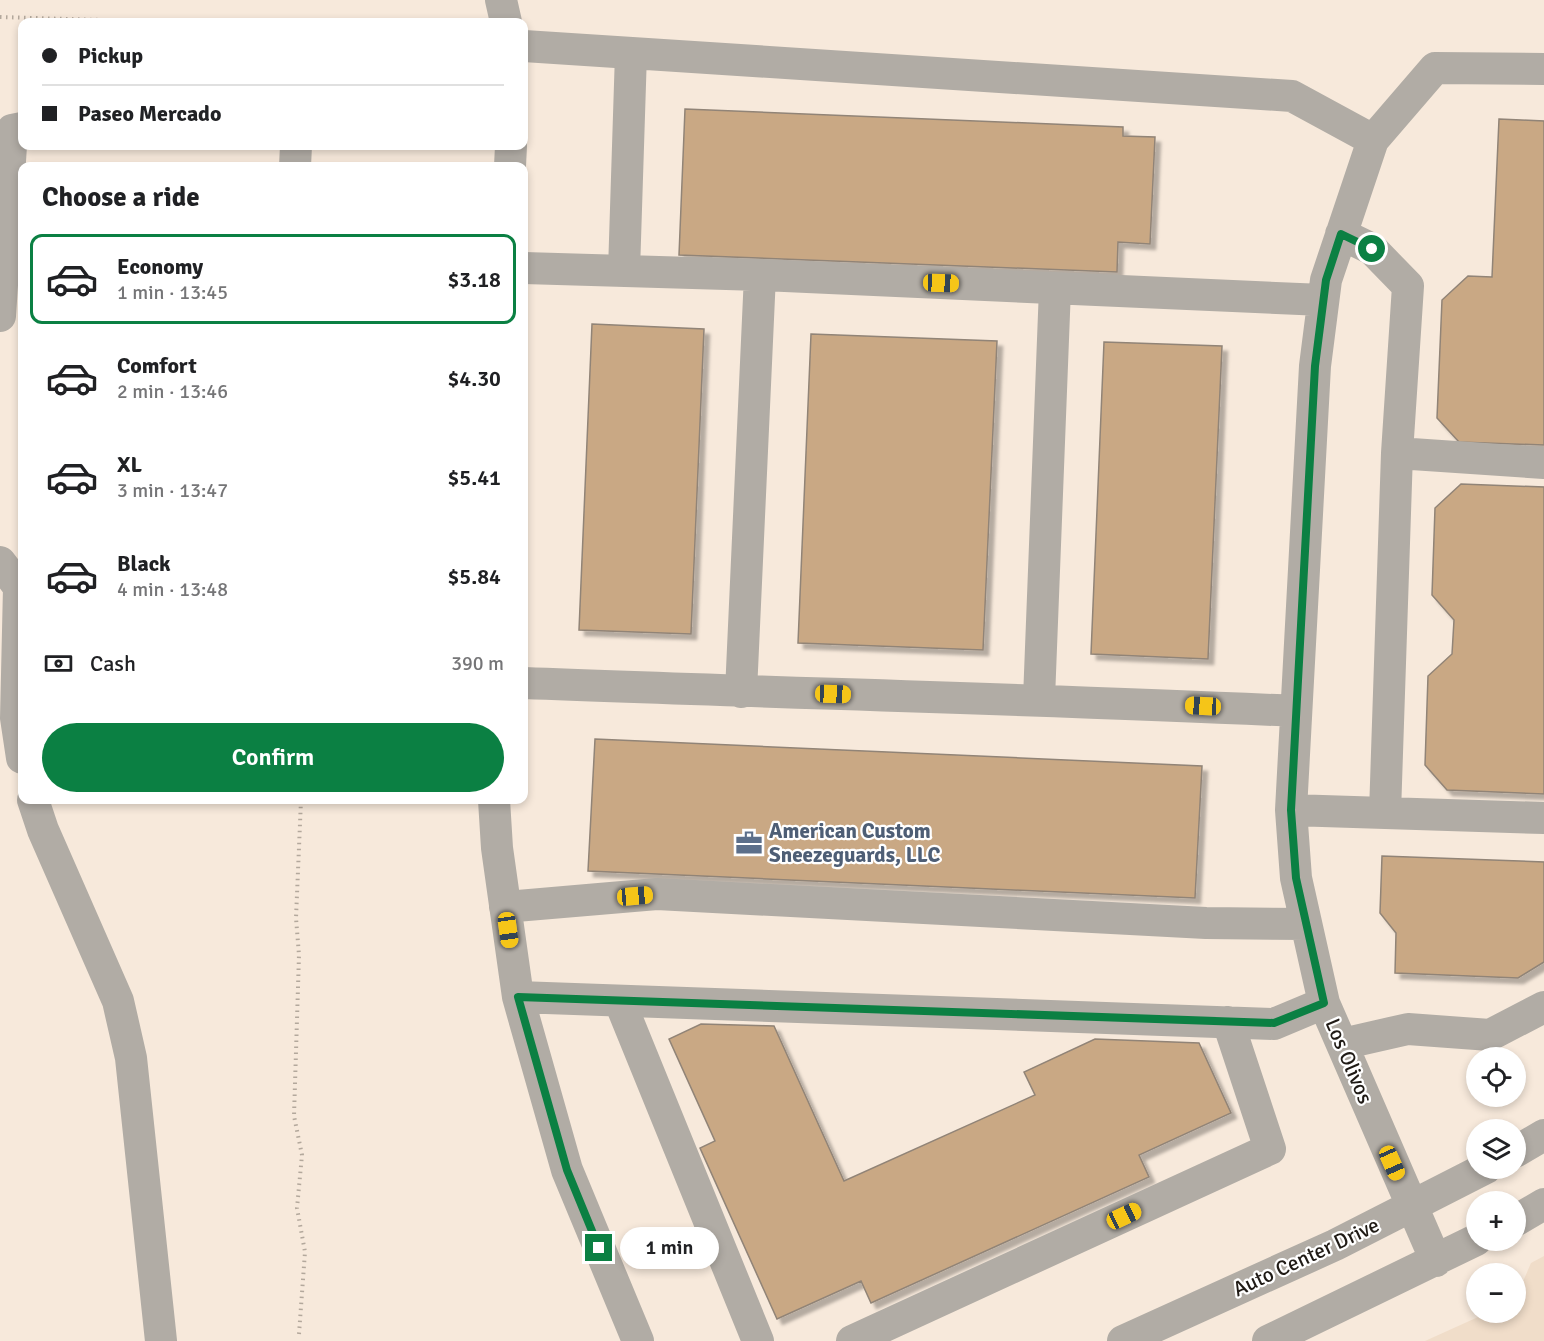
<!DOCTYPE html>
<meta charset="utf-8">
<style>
body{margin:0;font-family:Signika,sans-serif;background:#f6f6f6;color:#202124;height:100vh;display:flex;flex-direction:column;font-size:22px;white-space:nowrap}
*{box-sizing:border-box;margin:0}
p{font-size:20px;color:#757577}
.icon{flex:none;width:33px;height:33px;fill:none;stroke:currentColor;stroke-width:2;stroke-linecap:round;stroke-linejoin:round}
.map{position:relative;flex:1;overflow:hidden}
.drawer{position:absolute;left:18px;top:162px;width:510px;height:642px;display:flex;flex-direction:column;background:#fff;border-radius:12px;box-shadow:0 3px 9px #0003}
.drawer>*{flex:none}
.banner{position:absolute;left:18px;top:18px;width:510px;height:132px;border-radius:12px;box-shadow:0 3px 9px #0003;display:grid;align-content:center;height:132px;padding:0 24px;background:#fff}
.tools{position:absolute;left:1466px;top:1047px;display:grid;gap:12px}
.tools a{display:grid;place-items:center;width:60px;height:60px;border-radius:50%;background:#fff;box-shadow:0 3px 9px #0003;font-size:30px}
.end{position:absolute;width:27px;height:27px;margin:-14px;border:8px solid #0b8043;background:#fff;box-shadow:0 0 0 3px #fff}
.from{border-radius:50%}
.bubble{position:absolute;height:42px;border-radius:21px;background:#fff;box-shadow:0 3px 9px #0003;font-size:20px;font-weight:600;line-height:42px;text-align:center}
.car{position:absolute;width:18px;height:36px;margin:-18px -9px;border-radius:8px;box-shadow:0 0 4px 2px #0007;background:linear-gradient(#f5c518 24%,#345 0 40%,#f5c518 0 76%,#345 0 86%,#f5c518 0)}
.banner b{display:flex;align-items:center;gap:21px;height:57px;font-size:22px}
.banner b+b{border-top:2px solid #e0e0e0}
.banner i{width:15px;height:15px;background:#202124}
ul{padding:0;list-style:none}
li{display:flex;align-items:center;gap:18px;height:90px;margin:0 12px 9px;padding:0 12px;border:3px solid transparent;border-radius:12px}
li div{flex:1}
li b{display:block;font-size:22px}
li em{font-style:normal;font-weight:600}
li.current{border-color:#0b8043}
li>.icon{width:54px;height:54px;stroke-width:1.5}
h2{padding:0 24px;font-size:27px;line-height:72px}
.pay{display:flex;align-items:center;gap:15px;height:66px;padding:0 24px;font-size:22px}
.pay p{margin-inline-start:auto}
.primary-button{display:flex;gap:12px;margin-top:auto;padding:12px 24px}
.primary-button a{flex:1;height:69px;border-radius:36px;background:#0b8043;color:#fff;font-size:24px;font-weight:600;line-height:69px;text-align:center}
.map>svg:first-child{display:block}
.built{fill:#f0ddc9}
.building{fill:#c9a884;stroke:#918477;stroke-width:1.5;filter:url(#shadow)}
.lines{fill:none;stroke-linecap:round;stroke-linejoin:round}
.path{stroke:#b3a89c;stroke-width:4;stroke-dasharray:1.5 4.5;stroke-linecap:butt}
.minor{stroke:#b1aca5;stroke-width:32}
.route{stroke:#0b8043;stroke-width:8}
.labels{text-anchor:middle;stroke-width:4.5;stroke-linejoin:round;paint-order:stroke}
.service-label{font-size:21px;font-weight:bold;fill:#4e5e75;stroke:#fff;text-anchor:start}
.street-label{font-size:21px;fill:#1f1a15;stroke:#fff}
</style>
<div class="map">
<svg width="1544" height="1341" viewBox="0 0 1544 1341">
<defs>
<filter id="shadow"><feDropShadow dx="5.5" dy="5.5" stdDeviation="1.5" flood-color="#0004"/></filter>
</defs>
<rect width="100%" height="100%" fill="#f7e9db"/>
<path class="built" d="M 1544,1256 L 1544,1341 L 1425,1341 L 1487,1313 L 1515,1312 L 1515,1300 L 1531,1263 Z"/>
<path class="building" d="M 685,109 L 1123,127 L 1123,136 L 1155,137 L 1150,244 L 1118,242 L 1117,272 L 679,255 Z
M 1499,119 L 1544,121 L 1544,445 L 1459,442 L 1437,418 L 1442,300 L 1468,276 L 1492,277 Z
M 592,324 L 704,329 L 691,634 L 579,630 Z
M 811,334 L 997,341 L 983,650 L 798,643 Z
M 1104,342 L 1222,346 L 1208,659 L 1091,654 Z
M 1461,484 L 1544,487 L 1544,794 L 1447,790 L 1425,765 L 1428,676 L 1452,654 L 1454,620 L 1432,595 L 1435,508 Z
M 595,739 L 1202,766 L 1195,898 L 588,871 Z
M 1382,856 L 1544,862 L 1544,962 L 1518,978 L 1395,973 L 1396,933 L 1380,913 Z
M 701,1024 L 774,1026 L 844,1181 L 1035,1095 L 1024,1072 L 1095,1039 L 1199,1043 L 1231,1113 L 1139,1155 L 1149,1177 L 871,1303 L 861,1281 L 777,1319 L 700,1148 L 715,1141 L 669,1039 Z"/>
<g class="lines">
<path class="path" d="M 0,17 L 170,22
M 299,1334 L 305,1252 L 297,1208 L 302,1155 L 294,1116 L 299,955 L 296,918 L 301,800"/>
<path class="minor" d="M 501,0 L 506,22
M 524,46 L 1292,96 L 1373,140
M 295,166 L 296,146
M 510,166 L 511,146
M 1341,234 L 1372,249 L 1408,286 L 1397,453 L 1385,813
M 524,268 L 760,275 L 1323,300
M 624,271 L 631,53
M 0,316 L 12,130 L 22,128
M 1397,453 L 1544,463
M 0,562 L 19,587 L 16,718 L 22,758
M 524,683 C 781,693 1039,699 1296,711
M 741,692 L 760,275
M 1039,699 L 1055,288
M 33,800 L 43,830 L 118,1001 L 131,1058 L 161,1341
M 494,800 L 497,848 L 518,997 L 567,1170 L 638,1341
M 1291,810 L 1544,818
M 505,907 L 657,894 L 1206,923 L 1306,924
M 518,997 L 1274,1024 L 1324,1003
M 620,1002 L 758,1341
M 1342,1044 L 1408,1029 L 1490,1035 L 1544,1007
M 1515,1152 L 1544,1135
M 1515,1221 L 1544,1204
M 1436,1261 L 1324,1003 L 1296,878 L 1291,810 L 1315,366 L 1326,280 L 1373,140 L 1435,68 L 1544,69
M 852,1341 L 1270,1149 L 1228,1022
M 1123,1341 L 1335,1245 L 1486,1168
M 1268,1341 L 1476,1240"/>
</g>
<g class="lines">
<path class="route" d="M 599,1248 L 567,1170 L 518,997 L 1274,1023 L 1324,1003 L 1296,878 L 1291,810 L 1315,366 L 1326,280 L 1341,234 L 1372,249"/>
</g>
<defs>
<symbol id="office-bare" viewBox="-9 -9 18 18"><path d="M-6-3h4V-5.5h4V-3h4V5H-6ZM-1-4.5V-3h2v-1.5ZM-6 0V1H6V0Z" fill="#5c6f8a" stroke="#fff" stroke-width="2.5" paint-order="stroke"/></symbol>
</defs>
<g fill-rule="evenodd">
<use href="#office-bare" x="730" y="824" width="38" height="38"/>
</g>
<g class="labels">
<g class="service-label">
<text x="769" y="838">American Custom<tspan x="769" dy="24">Sneezeguards, LLC</tspan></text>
</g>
<g class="street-label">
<text transform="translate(1349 1061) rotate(67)" y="7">Los Olivos</text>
<text transform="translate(1306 1257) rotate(-25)" y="7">Auto Center Drive</text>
</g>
</g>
</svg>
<div class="tools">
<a><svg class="icon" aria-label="locate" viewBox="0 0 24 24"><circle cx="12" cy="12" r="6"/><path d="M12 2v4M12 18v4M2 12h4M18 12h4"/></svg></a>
<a><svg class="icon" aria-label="layers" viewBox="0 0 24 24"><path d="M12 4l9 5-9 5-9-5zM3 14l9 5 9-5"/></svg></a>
<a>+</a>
<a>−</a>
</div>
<i class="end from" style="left:1372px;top:249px"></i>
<i class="end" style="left:599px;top:1248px"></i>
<div class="bubble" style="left:620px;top:1227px;width:99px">1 min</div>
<i class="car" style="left:941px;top:283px;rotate:92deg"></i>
<i class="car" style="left:833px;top:694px;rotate:92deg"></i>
<i class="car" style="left:1203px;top:706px;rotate:273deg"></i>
<i class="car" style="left:635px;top:896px;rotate:85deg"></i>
<i class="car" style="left:508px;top:930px;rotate:172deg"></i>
<i class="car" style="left:1392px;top:1163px;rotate:156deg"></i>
<i class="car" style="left:1124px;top:1216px;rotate:65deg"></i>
<div class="banner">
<b><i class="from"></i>Pickup</b>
<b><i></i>Paseo Mercado</b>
</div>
<section class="drawer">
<h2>Choose a ride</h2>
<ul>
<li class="current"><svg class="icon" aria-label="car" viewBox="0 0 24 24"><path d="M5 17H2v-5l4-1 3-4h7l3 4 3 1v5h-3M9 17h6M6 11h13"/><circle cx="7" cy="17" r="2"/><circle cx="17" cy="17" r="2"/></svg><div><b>Economy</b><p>1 min · 13:45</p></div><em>$3.18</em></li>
<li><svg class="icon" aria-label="car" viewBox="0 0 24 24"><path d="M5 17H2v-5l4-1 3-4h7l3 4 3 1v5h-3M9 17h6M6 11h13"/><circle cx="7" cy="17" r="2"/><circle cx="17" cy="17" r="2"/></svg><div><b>Comfort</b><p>2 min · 13:46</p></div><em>$4.30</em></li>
<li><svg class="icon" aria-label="car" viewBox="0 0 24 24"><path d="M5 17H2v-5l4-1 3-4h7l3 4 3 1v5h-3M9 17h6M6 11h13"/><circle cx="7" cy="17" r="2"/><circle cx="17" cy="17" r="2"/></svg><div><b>XL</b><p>3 min · 13:47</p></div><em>$5.41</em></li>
<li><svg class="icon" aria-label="car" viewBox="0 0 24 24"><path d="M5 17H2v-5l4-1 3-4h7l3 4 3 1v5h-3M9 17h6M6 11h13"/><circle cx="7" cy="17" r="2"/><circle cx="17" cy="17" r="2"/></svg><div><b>Black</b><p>4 min · 13:48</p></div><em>$5.84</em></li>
</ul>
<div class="pay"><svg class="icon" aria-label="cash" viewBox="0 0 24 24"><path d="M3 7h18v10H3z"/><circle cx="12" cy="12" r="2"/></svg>Cash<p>390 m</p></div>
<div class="primary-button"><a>Confirm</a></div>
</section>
</div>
